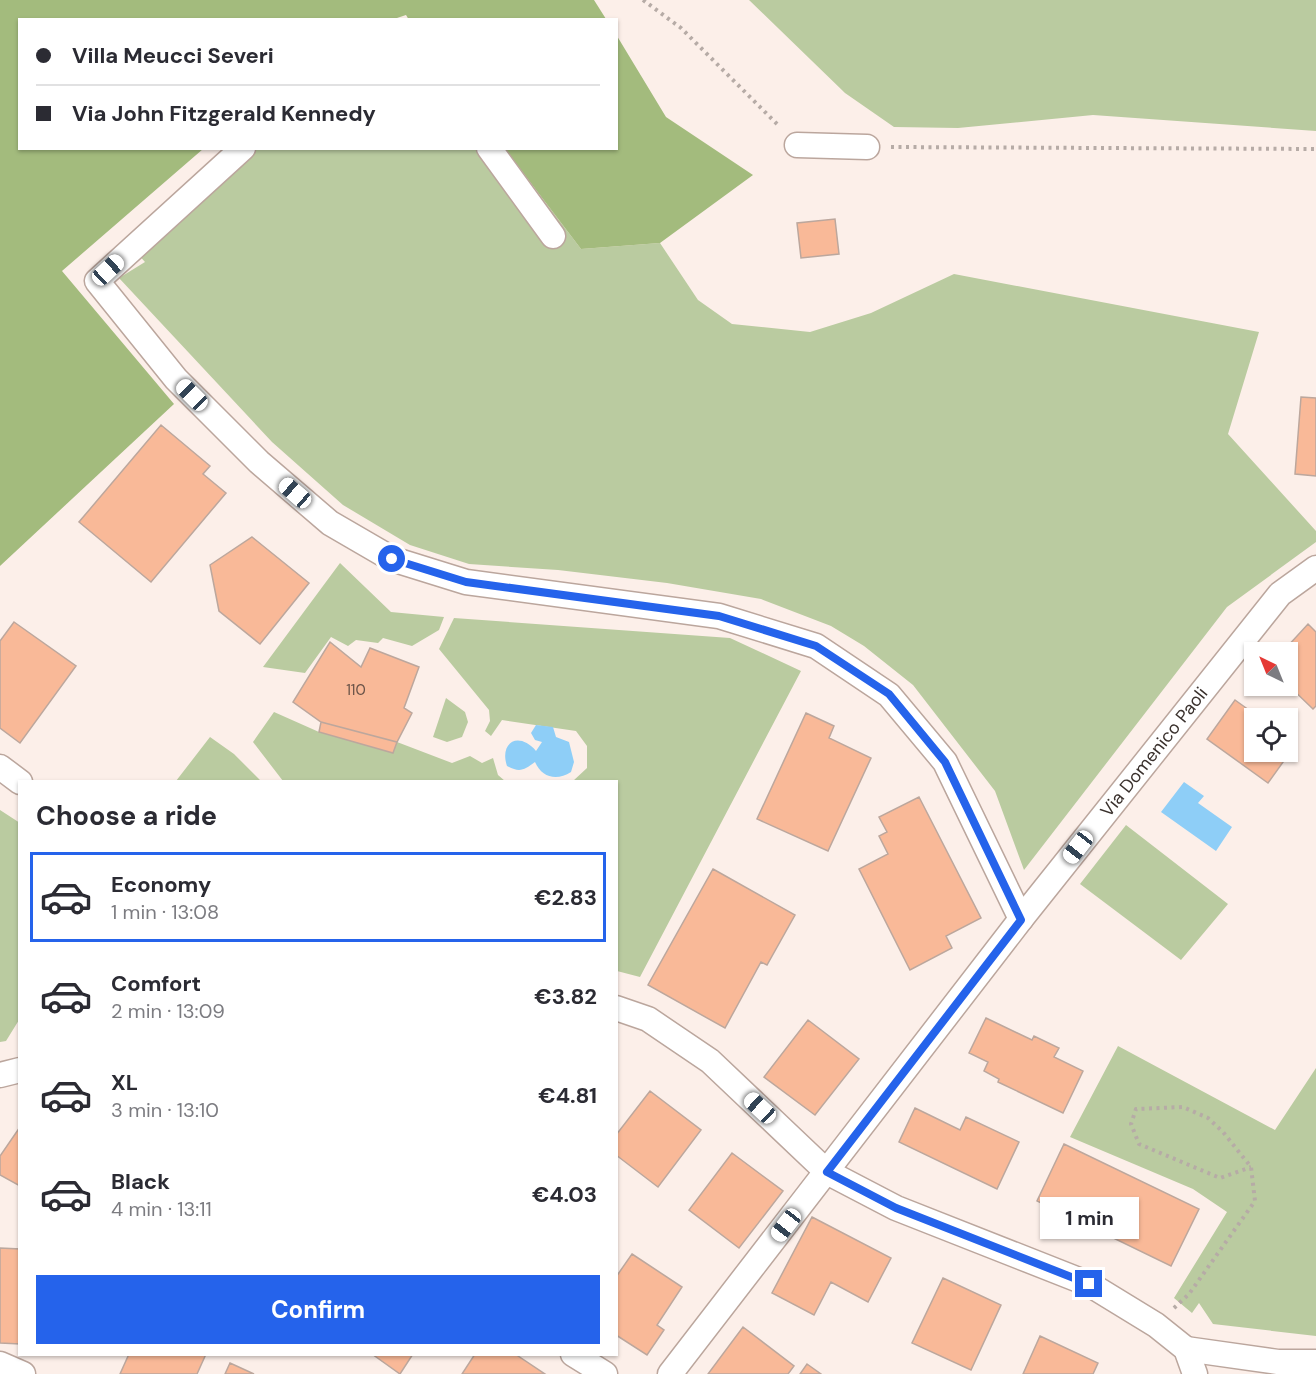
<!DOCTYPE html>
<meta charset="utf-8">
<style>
body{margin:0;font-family:"DM Sans",sans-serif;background:#f2f2f3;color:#2b2b33;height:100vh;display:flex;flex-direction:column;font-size:22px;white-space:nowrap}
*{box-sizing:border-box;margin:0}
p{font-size:20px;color:#7c7c81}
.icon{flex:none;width:33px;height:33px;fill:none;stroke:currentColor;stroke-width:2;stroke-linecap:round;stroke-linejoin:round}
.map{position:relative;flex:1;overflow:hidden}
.details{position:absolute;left:18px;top:780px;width:600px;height:576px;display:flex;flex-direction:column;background:#fff;border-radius:0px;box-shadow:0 2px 4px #0004}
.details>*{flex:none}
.top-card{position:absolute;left:18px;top:18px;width:600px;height:132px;border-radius:0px;box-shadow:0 2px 4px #0004;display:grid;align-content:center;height:132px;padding:0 18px;background:#fff}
.needle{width:39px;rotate:317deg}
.buttons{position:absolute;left:1244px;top:642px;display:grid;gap:12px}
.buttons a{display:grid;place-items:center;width:54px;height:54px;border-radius:0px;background:#fff;box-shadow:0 2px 4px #0004;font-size:30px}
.end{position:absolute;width:27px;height:27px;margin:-14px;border:8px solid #2563eb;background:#fff;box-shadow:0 0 0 3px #fff}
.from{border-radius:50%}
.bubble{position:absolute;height:42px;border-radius:0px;background:#fff;box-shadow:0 2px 4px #0004;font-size:20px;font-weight:700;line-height:42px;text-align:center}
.car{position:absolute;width:18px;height:36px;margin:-18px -9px;border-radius:8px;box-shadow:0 0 4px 2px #0007;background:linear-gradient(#fff 24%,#345 0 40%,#fff 0 76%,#345 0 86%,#fff 0)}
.top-card b{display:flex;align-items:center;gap:21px;height:57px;font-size:22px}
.top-card b+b{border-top:2px solid #e1e1e2}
.top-card i{width:15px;height:15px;background:#2b2b33}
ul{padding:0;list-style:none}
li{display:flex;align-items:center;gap:18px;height:90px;margin:0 12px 9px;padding:0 6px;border:3px solid transparent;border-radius:0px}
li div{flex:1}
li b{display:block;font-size:22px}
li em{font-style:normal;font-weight:700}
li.on{border-color:#2563eb}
li>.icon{width:54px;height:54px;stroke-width:1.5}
h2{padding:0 18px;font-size:27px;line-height:72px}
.primary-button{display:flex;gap:12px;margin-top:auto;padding:12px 18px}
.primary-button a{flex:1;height:69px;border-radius:0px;background:#2563eb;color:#fff;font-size:24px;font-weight:700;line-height:69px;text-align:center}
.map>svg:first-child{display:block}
.green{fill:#bacba0}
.forest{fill:#a3bb7d}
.water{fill:#8ecef7}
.building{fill:#f9b998;stroke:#bca79d;stroke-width:1.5}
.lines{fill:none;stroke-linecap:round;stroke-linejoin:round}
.minor-casing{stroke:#bba69d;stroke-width:27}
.path{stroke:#b6aba6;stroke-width:4;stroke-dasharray:3 4.5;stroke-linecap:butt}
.minor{stroke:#fff;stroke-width:24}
.route{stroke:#2563eb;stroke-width:8}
.labels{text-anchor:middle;stroke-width:5;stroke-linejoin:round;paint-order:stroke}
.number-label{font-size:15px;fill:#6a5348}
.street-label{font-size:18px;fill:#3a312d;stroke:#fff}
</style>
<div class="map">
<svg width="1316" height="1374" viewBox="0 0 1316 1374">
<rect width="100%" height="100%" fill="#fcefe9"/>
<path class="green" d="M 749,0 L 1316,0 L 1316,131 L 1093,115 L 958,128 L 894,127 L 845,93 Z
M 249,149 L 505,149 L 581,249 L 660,243 L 698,300 L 732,324 L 810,332 L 871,313 L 954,274 L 1259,332 L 1228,434 L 1316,531 L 1316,542 L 1227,607 L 1024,870 L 995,791 L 913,685 L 864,646 L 831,626 L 761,599 L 667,583 L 558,570 L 469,564 L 410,545 L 343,505 L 272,442 L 119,278 L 145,262 L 136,252 Z
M 340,563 L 391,612 L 444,617 L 439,630 L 412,646 L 383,638 L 378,643 L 356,640 L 348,646 L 331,637 L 305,673 L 263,667 Z
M 454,618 L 730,638 L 801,671 L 640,977 L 617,971 L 616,782 L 573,781 L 587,768 L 587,746 L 576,731 L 502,720 L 491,736 L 485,731 L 490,721 L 489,710 L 439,649 Z
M 446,698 L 465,712 L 468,722 L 462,737 L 447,742 L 433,737 Z
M 274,712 L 319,732 L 392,752 L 397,742 L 452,763 L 470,756 L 482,763 L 493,758 L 498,775 L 505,781 L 283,781 L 253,742 Z
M 210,737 L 234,754 L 261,781 L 176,781 Z
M 0,810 L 20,823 L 19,1020 L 6,1041 L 0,1042 Z
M 1126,825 L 1228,904 L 1181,960 L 1080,884 Z
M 1118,1046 L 1275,1130 L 1316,1068 L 1316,1336 L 1213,1324 L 1199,1303 L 1192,1313 L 1174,1298 L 1227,1212 L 1193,1189 L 1070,1137 Z"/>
<path class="forest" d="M 0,0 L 594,0 L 606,19 L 409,20 L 406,15 L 391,20 L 20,20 L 20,148 L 203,149 L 62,271 L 174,404 L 0,566 Z
M 617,36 L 666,117 L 753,175 L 660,243 L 581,249 L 505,149 L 616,148 Z"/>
<path class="water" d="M 536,725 L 553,727 L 556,737 L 569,742 L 574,762 L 571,772 C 557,781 542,778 535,762 C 524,770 520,773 507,766 C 499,742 519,731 536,751 L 542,742 L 535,740 L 531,733 Z
M 1184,782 L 1204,796 L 1198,803 L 1232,827 L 1216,851 L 1161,812 Z"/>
<path class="building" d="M 835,219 L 839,254 L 801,258 L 797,223 Z
M 1301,397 L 1316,398 L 1316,476 L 1295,474 Z
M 161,425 L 210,466 L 203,474 L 226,493 L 151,582 L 79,522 Z
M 252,537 L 309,583 L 260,644 L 219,611 L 210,565 Z
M 14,622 L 76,666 L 20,743 L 0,728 L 0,641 Z
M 1308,624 L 1316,632 L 1316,706 L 1313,709 L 1287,684 L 1287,652 L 1277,652 L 1283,646 L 1286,648 Z
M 330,642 L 361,667 L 370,648 L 419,667 L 404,708 L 412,713 L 397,742 L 321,722 L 293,702 Z
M 1235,700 L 1260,718 L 1254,718 L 1254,752 L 1287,752 L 1287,738 L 1296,744 L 1268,783 L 1207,739 Z
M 806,713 L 834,726 L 829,738 L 871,758 L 828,851 L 757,819 Z
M 321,722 L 397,742 L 393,753 L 319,732 Z
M 919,797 L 981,918 L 946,936 L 952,948 L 910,970 L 859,869 L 888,854 L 879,836 L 887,832 L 879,817 Z
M 713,869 L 795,915 L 767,965 L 761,962 L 725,1028 L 648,985 Z
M 986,1018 L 1032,1040 L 1034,1036 L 1059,1048 L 1054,1057 L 1083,1071 L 1063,1113 L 998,1082 L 999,1079 L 984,1071 L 988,1062 L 969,1053 Z
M 808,1020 L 859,1059 L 815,1115 L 764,1077 Z
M 650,1091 L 701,1130 L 658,1187 L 616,1155 L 616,1135 Z
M 915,1108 L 960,1130 L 966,1117 L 1019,1142 L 997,1189 L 899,1142 Z
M 20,1127 L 20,1186 L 0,1175 L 0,1156 Z
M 1064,1144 L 1199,1209 L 1171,1266 L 1037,1201 Z
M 732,1153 L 783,1191 L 739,1248 L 689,1210 Z
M 812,1217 L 891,1258 L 868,1302 L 831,1282 L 814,1315 L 772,1293 Z
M 0,1248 L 20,1249 L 20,1344 L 0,1343 Z
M 632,1254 L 682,1287 L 657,1325 L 664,1330 L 647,1355 L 616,1335 L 616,1277 Z
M 943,1278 L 1001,1305 L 971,1370 L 912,1343 Z
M 743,1327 L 794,1366 L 788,1374 L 708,1374 Z
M 1040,1336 L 1098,1363 L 1093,1374 L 1023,1374 Z
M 129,1354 L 206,1354 L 197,1374 L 120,1374 Z
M 372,1354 L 413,1354 L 400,1374 Z
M 475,1354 L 515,1354 L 545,1374 L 462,1374 Z
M 230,1363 L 254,1374 L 225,1374 Z
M 807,1364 L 821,1374 L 800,1374 Z"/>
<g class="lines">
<defs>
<g id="minor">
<path d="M 797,145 L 867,147"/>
<path d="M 243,148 L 97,281 L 176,379 L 259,462 L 330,523 L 392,559 L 466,582 L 719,616 L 816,646 L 889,695 L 945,762 L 1021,919"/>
<path d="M 489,148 L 553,236"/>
<path d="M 0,767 L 20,782"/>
<path d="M 616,1008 L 648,1019 L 710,1061 L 827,1172 L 896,1208 L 1089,1284 L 1156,1325 L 1186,1349 L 1195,1374"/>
<path d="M 0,1075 L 20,1070"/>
<path d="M 1186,1349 L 1278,1362 L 1316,1362"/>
<path d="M 573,1354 L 605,1374"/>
<path d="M 0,1364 L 23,1374"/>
<path id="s1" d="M 670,1374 L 1021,919 L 1280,594 L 1316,568"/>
</g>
</defs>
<use href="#minor" class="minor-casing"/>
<path class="path" d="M 643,0 L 681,28 L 780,127
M 891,147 L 1316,149
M 1174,1308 L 1189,1294 L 1255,1201 L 1251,1167 L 1223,1132 L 1208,1118 L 1183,1107 L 1136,1109 L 1131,1124 L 1139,1144 L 1220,1178 L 1251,1167"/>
<use href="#minor" class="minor"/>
</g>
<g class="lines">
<path class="route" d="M 392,559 L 466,582 L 719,616 L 816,646 L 889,694 L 945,762 L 1021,920 L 827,1172 L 896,1208 L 1089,1284"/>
</g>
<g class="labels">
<g class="number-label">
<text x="356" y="695">110</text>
</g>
<g class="street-label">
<text dy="6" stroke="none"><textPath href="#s1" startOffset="788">Via Domenico Paoli</textPath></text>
</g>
</g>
</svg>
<div class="buttons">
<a><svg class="needle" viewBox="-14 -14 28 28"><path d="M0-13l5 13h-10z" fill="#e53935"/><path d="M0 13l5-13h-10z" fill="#7c7c81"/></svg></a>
<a><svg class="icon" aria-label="locate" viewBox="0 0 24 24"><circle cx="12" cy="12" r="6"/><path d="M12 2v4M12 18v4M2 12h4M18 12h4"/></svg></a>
</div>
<i class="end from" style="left:392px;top:559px"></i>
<i class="end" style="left:1089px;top:1284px"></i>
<div class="bubble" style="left:1040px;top:1197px;width:99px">1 min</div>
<i class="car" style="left:108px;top:270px;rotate:47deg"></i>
<i class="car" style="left:192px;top:395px;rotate:315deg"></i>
<i class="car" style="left:295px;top:493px;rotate:311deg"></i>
<i class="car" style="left:1078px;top:847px;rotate:218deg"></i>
<i class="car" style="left:760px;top:1108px;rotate:313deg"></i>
<i class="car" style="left:786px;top:1225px;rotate:218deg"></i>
<div class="top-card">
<b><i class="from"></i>Villa Meucci Severi</b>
<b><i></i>Via John Fitzgerald Kennedy</b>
</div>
<section class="details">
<h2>Choose a ride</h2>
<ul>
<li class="on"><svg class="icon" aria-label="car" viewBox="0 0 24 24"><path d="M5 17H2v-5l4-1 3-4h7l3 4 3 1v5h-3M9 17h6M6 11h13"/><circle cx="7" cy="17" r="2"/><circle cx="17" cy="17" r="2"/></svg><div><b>Economy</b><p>1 min · 13:08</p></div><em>€2.83</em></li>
<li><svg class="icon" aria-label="car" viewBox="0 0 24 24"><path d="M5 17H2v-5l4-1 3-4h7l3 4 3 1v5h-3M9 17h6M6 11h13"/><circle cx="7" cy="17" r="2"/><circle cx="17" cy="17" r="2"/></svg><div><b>Comfort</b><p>2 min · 13:09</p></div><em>€3.82</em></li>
<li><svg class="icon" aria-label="car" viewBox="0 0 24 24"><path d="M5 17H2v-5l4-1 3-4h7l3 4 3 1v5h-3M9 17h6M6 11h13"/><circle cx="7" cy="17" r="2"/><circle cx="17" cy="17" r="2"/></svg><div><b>XL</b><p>3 min · 13:10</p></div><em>€4.81</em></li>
<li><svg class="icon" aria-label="car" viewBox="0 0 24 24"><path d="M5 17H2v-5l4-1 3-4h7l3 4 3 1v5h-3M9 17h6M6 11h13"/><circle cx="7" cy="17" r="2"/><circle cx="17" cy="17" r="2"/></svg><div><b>Black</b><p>4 min · 13:11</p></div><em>€4.03</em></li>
</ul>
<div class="primary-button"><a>Confirm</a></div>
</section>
</div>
